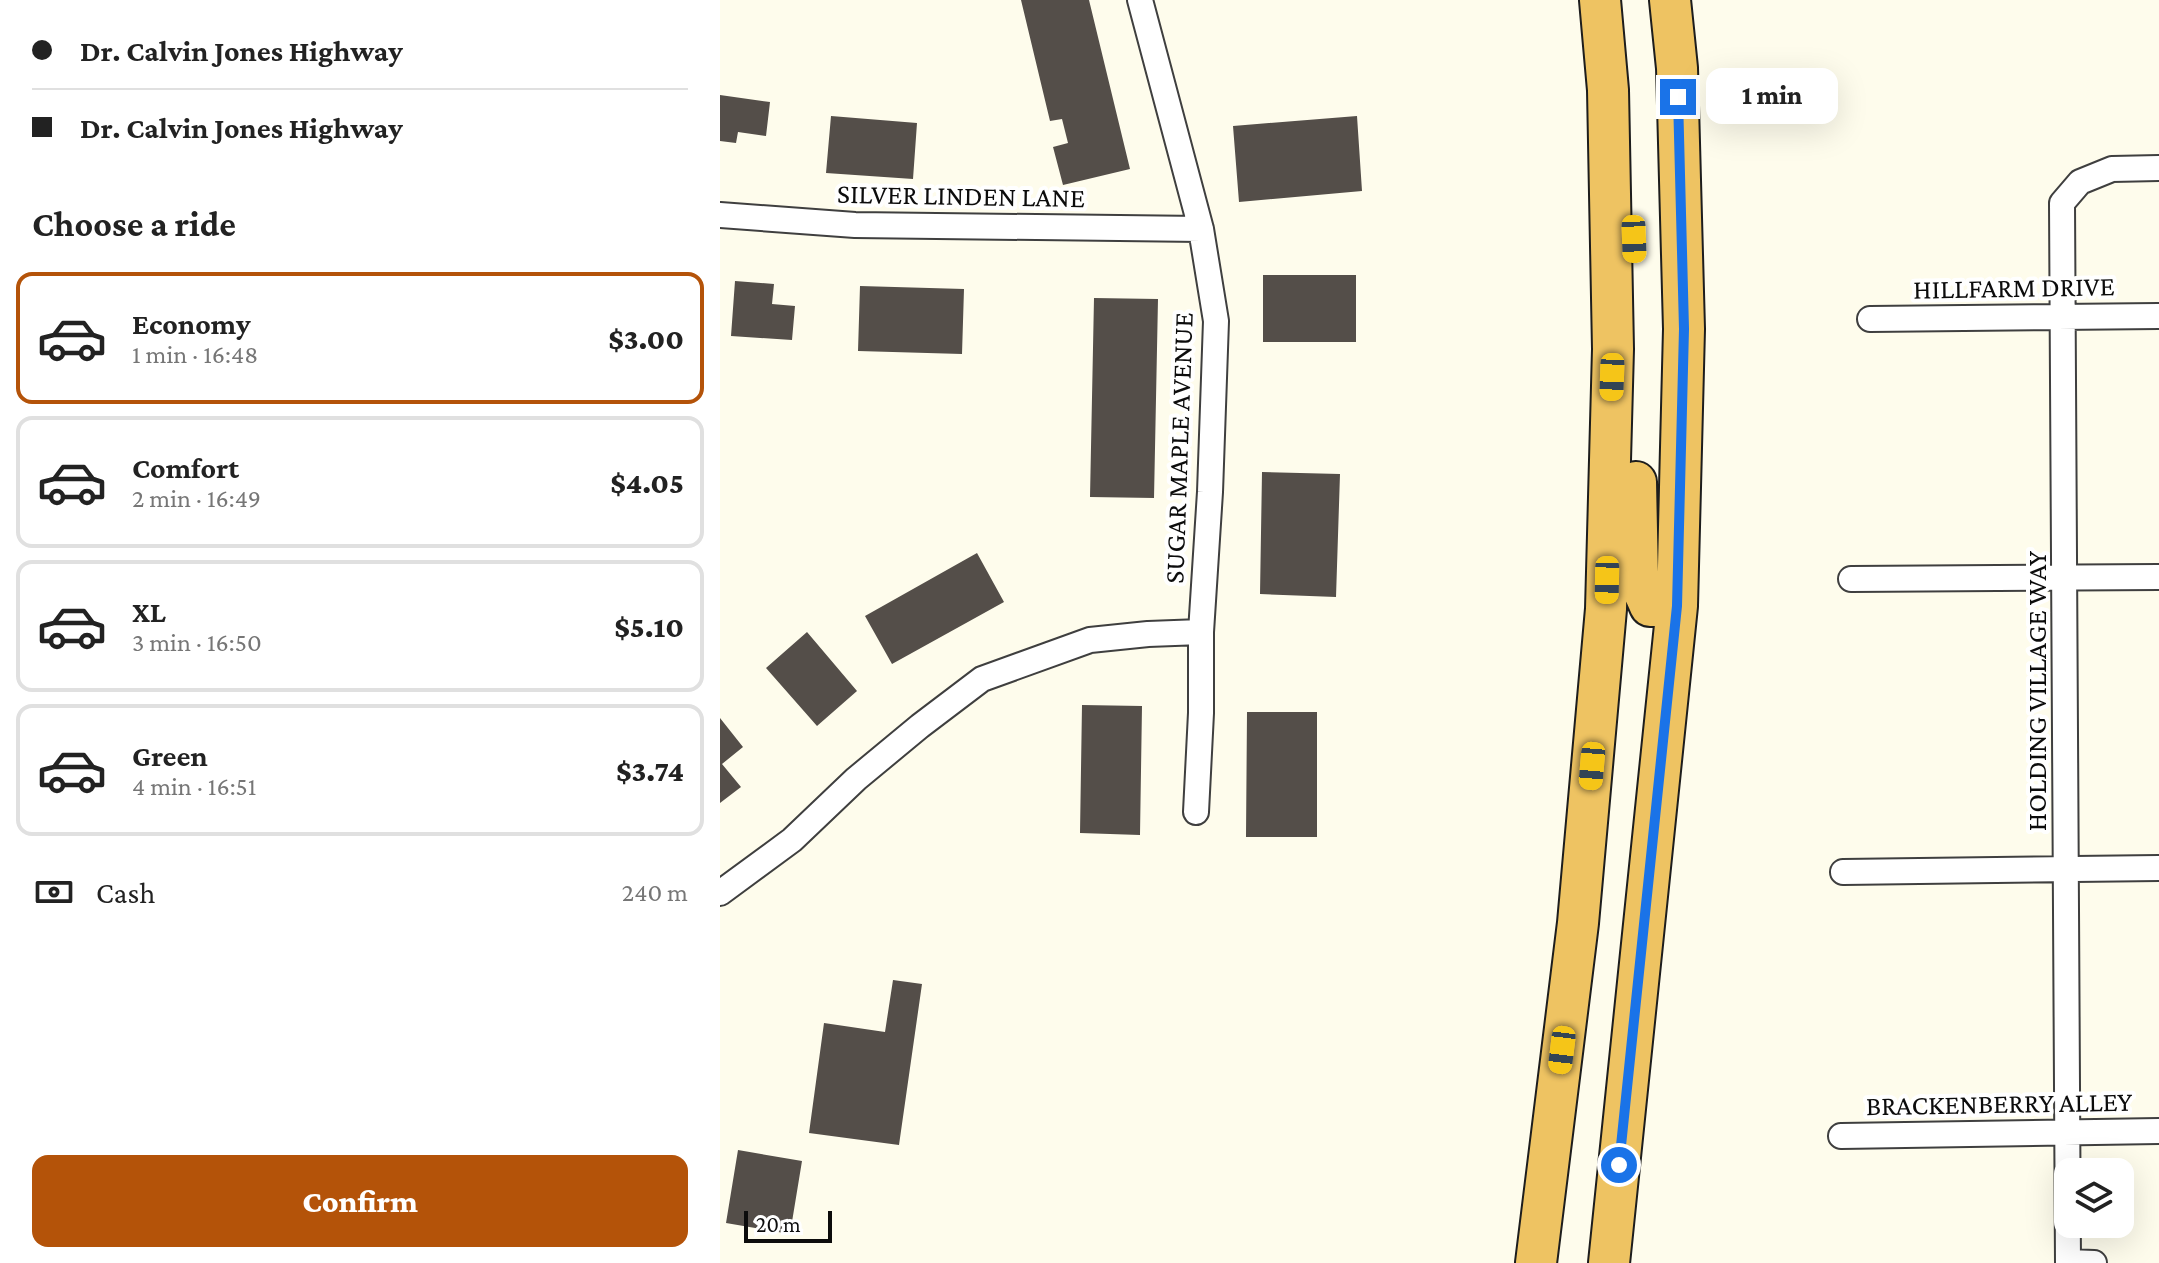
<!DOCTYPE html>
<meta charset="utf-8">
<style>
body{margin:0;font-family:"Crimson Pro",serif;background:#f2f2f2;color:#222;height:100vh;display:flex;flex-direction:column;font-size:30px;white-space:nowrap}
*{box-sizing:border-box;margin:0}
p{font-size:26px;color:#767676}
.icon{flex:none;width:44px;height:44px;fill:none;stroke:currentColor;stroke-width:2;stroke-linecap:round;stroke-linejoin:round}
.map{position:relative;flex:1;overflow:hidden}
.details{display:flex;flex-direction:column;background:#fff;width:720px}
.details>*{flex:none}
.guide{display:grid;align-content:center;height:176px;padding:0 32px;background:#fff}
.buttons{position:absolute;left:1334px;top:1158px;display:grid;gap:16px}
.buttons a{display:grid;place-items:center;width:80px;height:80px;border-radius:16px;background:#fff;box-shadow:0 8px 32px #0002;font-size:40px}
.scale{position:absolute;left:24px;bottom:20px;width:88px;box-sizing:border-box;padding-left:8px;border:4px solid #0c0c0c;border-top:0;font-size:22px;line-height:28px;white-space:nowrap;color:#0c0c0c;-webkit-text-stroke:6px #fff;paint-order:stroke}
.end{position:absolute;width:36px;height:36px;margin:-18px;border:10px solid #1a73e8;background:#fff;box-shadow:0 0 0 4px #fff}
.from{border-radius:50%}
.bubble{position:absolute;height:56px;border-radius:16px;background:#fff;box-shadow:0 8px 32px #0002;font-size:26px;font-weight:800;line-height:56px;text-align:center}
.car{position:absolute;width:24px;height:48px;margin:-24px -12px;border-radius:10px;box-shadow:0 0 6px 2px #0007;background:linear-gradient(#f5c518 24%,#345 0 40%,#f5c518 0 76%,#345 0 86%,#f5c518 0)}
.guide b{display:flex;align-items:center;gap:28px;height:76px;font-size:30px}
.guide b+b{border-top:2px solid #e0e0e0}
.guide i{width:20px;height:20px;background:#222}
ul{padding:0;list-style:none}
li{display:flex;align-items:center;gap:24px;height:132px;margin:0 16px 12px;padding:0 16px;border:4px solid #e0e0e0;border-radius:16px}
li div{flex:1}
li b{display:block;font-size:30px}
li em{font-style:normal;font-weight:800}
li.on{border-color:#b45309}
li>.icon{width:72px;height:72px;stroke-width:1.5}
h2{padding:0 32px;font-size:36px;line-height:96px}
.pay{display:flex;align-items:center;gap:20px;height:88px;padding:0 32px;font-size:30px}
.pay p{margin-inline-start:auto}
.button{display:flex;gap:16px;margin-top:auto;padding:16px 32px}
.button a{flex:1;height:92px;border-radius:16px;background:#b45309;color:#fff;font-size:32px;font-weight:800;line-height:92px;text-align:center}
main{display:flex;flex:1;min-height:0}
.map>svg:first-child{display:block}
.building{fill:#544e49}
.lines{fill:none;stroke-linecap:round;stroke-linejoin:round}
.minor-casing{stroke:#3f3f3f;stroke-width:28}
.trunk-casing{stroke:#1d1d1d;stroke-width:44}
.minor{stroke:#fff;stroke-width:24}
.trunk{stroke:#eec362;stroke-width:40}
.route{stroke:#1a73e8;stroke-width:10}
.labels{text-anchor:middle;stroke-width:8;stroke-linejoin:round;paint-order:stroke}
.street-label{font-size:28px;fill:#0c0c0c;stroke:#fff}
</style>
<main>
<section class="details">
<div class="guide">
<b><i class="from"></i>Dr. Calvin Jones Highway</b>
<b><i></i>Dr. Calvin Jones Highway</b>
</div>
<h2>Choose a ride</h2>
<ul>
<li class="on"><svg class="icon" aria-label="car" viewBox="0 0 24 24"><path d="M5 17H2v-5l4-1 3-4h7l3 4 3 1v5h-3M9 17h6M6 11h13"/><circle cx="7" cy="17" r="2"/><circle cx="17" cy="17" r="2"/></svg><div><b>Economy</b><p>1 min · 16:48</p></div><em>$3.00</em></li>
<li><svg class="icon" aria-label="car" viewBox="0 0 24 24"><path d="M5 17H2v-5l4-1 3-4h7l3 4 3 1v5h-3M9 17h6M6 11h13"/><circle cx="7" cy="17" r="2"/><circle cx="17" cy="17" r="2"/></svg><div><b>Comfort</b><p>2 min · 16:49</p></div><em>$4.05</em></li>
<li><svg class="icon" aria-label="car" viewBox="0 0 24 24"><path d="M5 17H2v-5l4-1 3-4h7l3 4 3 1v5h-3M9 17h6M6 11h13"/><circle cx="7" cy="17" r="2"/><circle cx="17" cy="17" r="2"/></svg><div><b>XL</b><p>3 min · 16:50</p></div><em>$5.10</em></li>
<li><svg class="icon" aria-label="car" viewBox="0 0 24 24"><path d="M5 17H2v-5l4-1 3-4h7l3 4 3 1v5h-3M9 17h6M6 11h13"/><circle cx="7" cy="17" r="2"/><circle cx="17" cy="17" r="2"/></svg><div><b>Green</b><p>4 min · 16:51</p></div><em>$3.74</em></li>
</ul>
<div class="pay"><svg class="icon" aria-label="cash" viewBox="0 0 24 24"><path d="M3 7h18v10H3z"/><circle cx="12" cy="12" r="2"/></svg>Cash<p>240 m</p></div>
<div class="button"><a>Confirm</a></div>
</section>
<div class="map">
<svg width="1439" height="1263" viewBox="0 0 1439 1263">
<rect width="100%" height="100%" fill="#fefcec"/>
<path class="building" d="M 301,0 L 369,0 L 410,169 L 343,185 L 333,147 L 348,143 L 342,119 L 330,121 Z
M 0,95 L 50,102 L 46,136 L 18,132 L 16,143 L 0,141 Z
M 111,116 L 197,123 L 193,179 L 106,173 Z
M 637,116 L 642,191 L 519,202 L 513,126 Z
M 543,275 L 636,275 L 636,342 L 543,342 Z
M 15,281 L 54,284 L 52,304 L 75,306 L 72,340 L 11,336 Z
M 140,286 L 244,289 L 242,354 L 138,351 Z
M 374,298 L 438,299 L 434,498 L 370,497 Z
M 542,472 L 620,474 L 616,597 L 540,594 Z
M 257,553 L 284,602 L 172,664 L 145,616 Z
M 87,632 L 137,691 L 97,726 L 46,668 Z
M 362,705 L 422,706 L 420,835 L 360,833 Z
M 527,712 L 597,712 L 597,837 L 526,837 Z
M 0,718 L 23,747 L 2,764 L 21,787 L 0,803 Z
M 173,980 L 202,984 L 179,1145 L 89,1133 L 104,1023 L 165,1032 Z
M 18,1150 L 82,1161 L 70,1234 L 6,1223 Z"/>
<g class="lines">
<defs>
<path id="minor" d="M 420,0 L 481,229 L 496,321 L 490,492 L 481,632 L 481,713 L 476,812
M 0,215 L 135,225 L 481,229
M 1150,319 L 1439,316
M 1131,579 L 1439,577
M 1123,872 L 1439,868
M 0,893 L 72,840 L 136,779 L 200,726 L 262,679 L 370,640 L 428,634 L 481,632
M 1121,1136 L 1439,1131
M 1348,1262 L 1374,1263
M 1348,1263 L 1342,203 L 1360,182 L 1392,169 L 1439,168"/>
<path id="trunk" d="M 916,482 L 918,579 L 930,606 L 957,606
M 816,1263 L 858,923 L 886,609 L 893,349 L 888,90 L 880,0
M 889,1263 L 957,606 L 964,329 L 957,68 L 950,0"/>
</defs>
<use href="#minor" class="minor-casing"/>
<use href="#trunk" class="trunk-casing"/>
<use href="#minor" class="minor"/>
<use href="#trunk" class="trunk"/>
</g>
<g class="lines">
<path class="route" d="M 899,1165 L 957,606 L 964,329 L 958,97"/>
</g>
<g class="labels">
<g class="street-label">
<text transform="translate(241 195) rotate(1)" y="10">SILVER LINDEN LANE</text>
<text transform="translate(1294 287) rotate(-1)" y="10">HILLFARM DRIVE</text>
<text transform="translate(458 448) rotate(-88)" y="10">SUGAR MAPLE AVENUE</text>
<text transform="translate(1316 691) rotate(-90)" y="10">HOLDING VILLAGE WAY</text>
<text transform="translate(1279 1103) rotate(-1)" y="10">BRACKENBERRY ALLEY</text>
</g>
</g>
</svg>
<div class="buttons">
<a><svg class="icon" aria-label="layers" viewBox="0 0 24 24"><path d="M12 4l9 5-9 5-9-5zM3 14l9 5 9-5"/></svg></a>
</div>
<div class="scale">20 m</div>
<i class="end from" style="left:899px;top:1165px"></i>
<i class="end" style="left:958px;top:97px"></i>
<div class="bubble" style="left:986px;top:68px;width:132px">1 min</div>
<i class="car" style="left:914px;top:239px;rotate:178deg"></i>
<i class="car" style="left:892px;top:377px;rotate:182deg"></i>
<i class="car" style="left:887px;top:580px;rotate:181deg"></i>
<i class="car" style="left:872px;top:766px;rotate:185deg"></i>
<i class="car" style="left:842px;top:1050px;rotate:187deg"></i>
</div>
</main>
